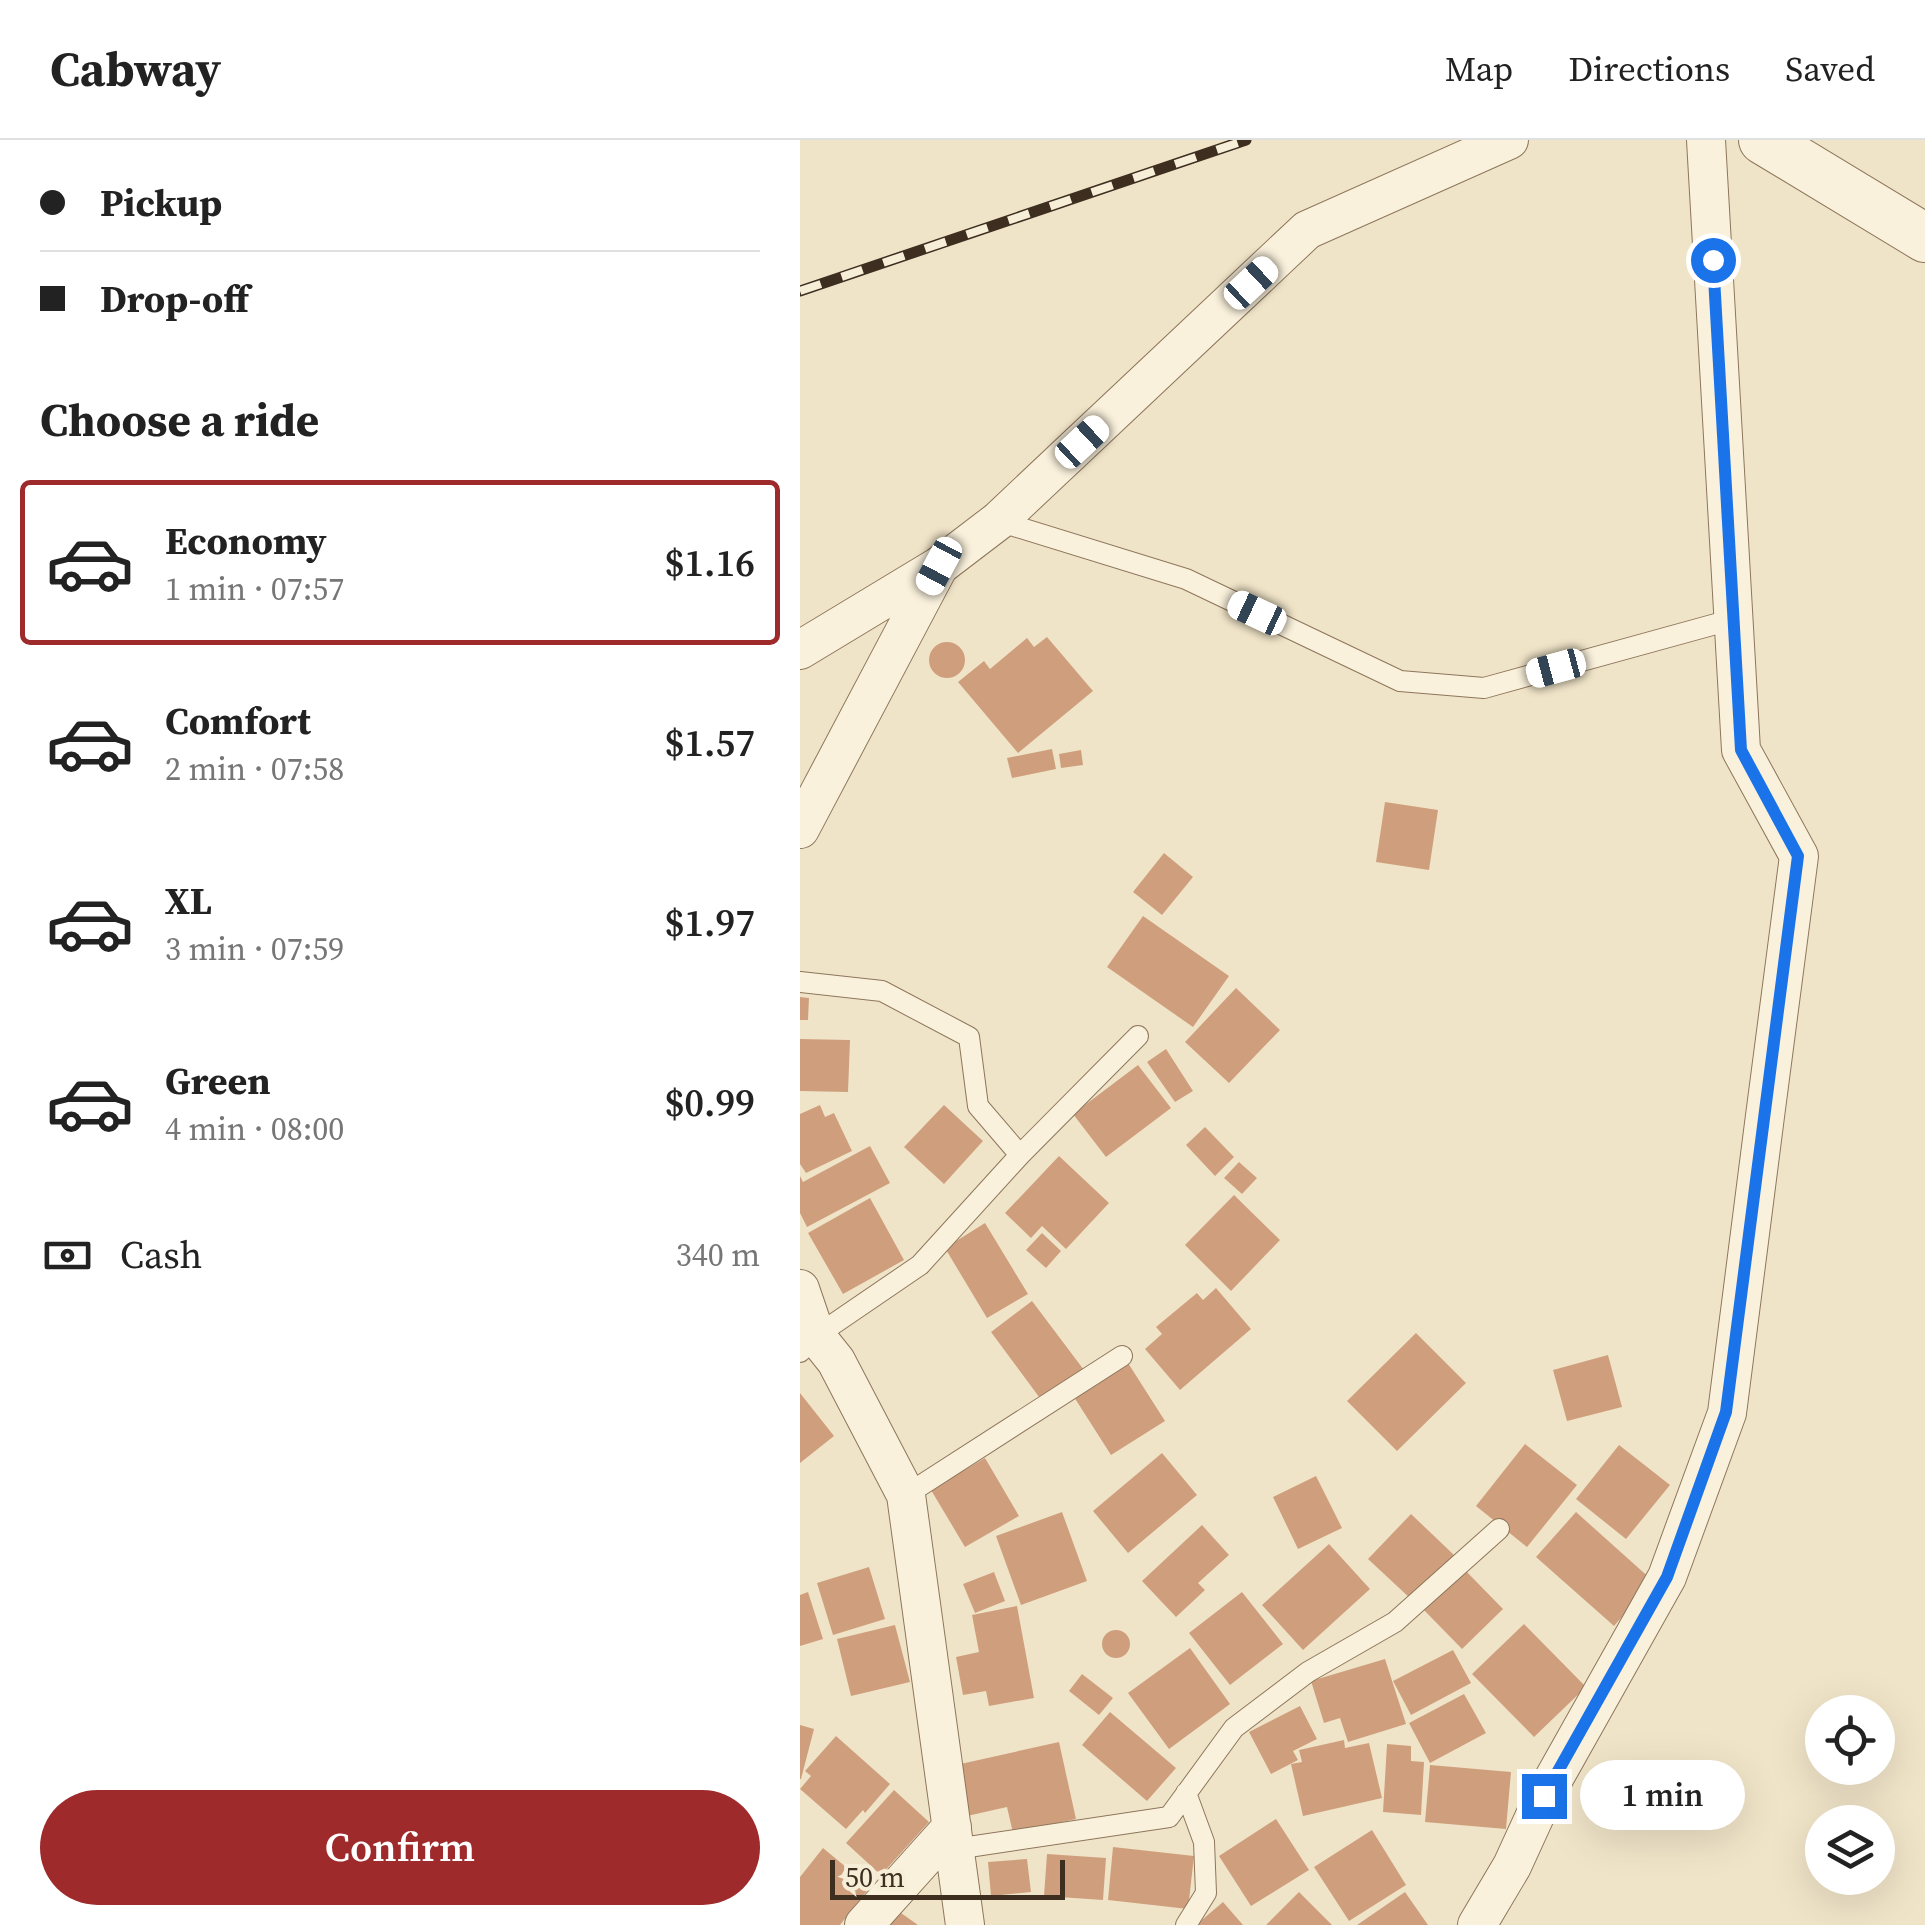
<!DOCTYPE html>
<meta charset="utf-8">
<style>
body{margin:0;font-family:"Source Serif 4",serif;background:#f2f2f2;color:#222;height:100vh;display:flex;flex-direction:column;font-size:38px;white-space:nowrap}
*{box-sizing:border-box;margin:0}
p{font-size:32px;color:#767676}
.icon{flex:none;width:55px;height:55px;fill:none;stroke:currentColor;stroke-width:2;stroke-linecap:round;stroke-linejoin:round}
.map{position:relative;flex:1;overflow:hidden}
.details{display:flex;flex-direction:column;background:#fff;width:800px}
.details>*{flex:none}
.banner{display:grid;align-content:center;height:220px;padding:0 40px;background:#fff}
.fabs{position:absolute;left:1005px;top:1555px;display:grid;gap:20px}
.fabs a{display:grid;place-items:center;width:90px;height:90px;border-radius:50%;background:#fff;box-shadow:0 10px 40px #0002;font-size:50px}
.scale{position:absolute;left:30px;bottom:25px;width:235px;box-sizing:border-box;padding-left:10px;border:5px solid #3d2e20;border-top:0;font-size:28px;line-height:35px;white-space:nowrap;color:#3d2e20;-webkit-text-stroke:8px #f7eed8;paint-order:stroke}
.end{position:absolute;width:45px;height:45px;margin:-22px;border:12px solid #1a73e8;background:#fff;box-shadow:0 0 0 5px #fff}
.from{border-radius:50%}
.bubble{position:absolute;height:70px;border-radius:35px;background:#fff;box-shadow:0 10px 40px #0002;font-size:32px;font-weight:600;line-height:70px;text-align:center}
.car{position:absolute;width:30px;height:60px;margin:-30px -15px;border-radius:12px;box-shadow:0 0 8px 2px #0007;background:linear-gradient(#fff 24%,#345 0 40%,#fff 0 76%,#345 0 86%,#fff 0)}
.banner b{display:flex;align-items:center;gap:35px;height:95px;font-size:38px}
.banner b+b{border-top:2px solid #e0e0e0}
.banner i{width:25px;height:25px;background:#222}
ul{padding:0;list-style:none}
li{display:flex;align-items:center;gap:30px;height:165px;margin:0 20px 15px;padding:0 20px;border:5px solid transparent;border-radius:10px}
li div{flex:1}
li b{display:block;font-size:38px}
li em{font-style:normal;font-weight:600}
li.current{border-color:#9e2a2b}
li>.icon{width:90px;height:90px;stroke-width:1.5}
h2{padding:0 40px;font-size:45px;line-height:120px}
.pay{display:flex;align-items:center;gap:25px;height:110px;padding:0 40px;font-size:38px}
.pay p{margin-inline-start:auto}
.cta{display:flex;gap:20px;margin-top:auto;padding:20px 40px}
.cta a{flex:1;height:115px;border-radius:60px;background:#9e2a2b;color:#fff;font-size:40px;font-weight:600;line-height:115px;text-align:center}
header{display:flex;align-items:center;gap:60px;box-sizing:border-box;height:140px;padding:0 50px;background:#fff;border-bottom:2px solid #e0e0e0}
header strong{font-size:48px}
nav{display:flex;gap:55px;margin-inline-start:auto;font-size:35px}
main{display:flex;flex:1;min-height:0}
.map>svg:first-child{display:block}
.building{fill:#cf9f7d}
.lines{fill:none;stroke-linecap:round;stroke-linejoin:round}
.service-casing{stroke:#8d765c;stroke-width:22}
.minor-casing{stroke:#8d765c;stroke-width:40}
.tertiary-casing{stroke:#8d765c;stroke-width:50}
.service{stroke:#faf1dc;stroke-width:20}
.minor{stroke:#faf1dc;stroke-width:38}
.tertiary{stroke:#faf1dc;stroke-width:48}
.rail-casing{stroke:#3d2e20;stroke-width:11}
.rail{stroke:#f7eed8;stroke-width:8;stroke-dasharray:22;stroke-linecap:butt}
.route{stroke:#1a73e8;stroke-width:12}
</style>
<header>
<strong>Cabway</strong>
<nav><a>Map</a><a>Directions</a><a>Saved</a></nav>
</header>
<main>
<section class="details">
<div class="banner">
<b><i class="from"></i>Pickup</b>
<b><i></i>Drop-off</b>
</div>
<h2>Choose a ride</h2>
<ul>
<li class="current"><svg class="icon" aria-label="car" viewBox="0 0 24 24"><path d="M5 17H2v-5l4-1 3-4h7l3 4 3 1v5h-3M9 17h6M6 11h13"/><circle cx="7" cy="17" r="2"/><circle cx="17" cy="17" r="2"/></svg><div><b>Economy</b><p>1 min · 07:57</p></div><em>$1.16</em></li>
<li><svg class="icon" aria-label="car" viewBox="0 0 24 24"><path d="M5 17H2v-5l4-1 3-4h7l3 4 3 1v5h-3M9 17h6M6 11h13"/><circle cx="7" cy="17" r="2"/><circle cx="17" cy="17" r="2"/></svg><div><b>Comfort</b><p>2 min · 07:58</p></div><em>$1.57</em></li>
<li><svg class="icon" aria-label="car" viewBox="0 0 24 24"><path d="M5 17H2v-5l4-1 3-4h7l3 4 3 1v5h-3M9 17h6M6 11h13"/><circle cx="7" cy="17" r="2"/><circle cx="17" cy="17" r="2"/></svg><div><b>XL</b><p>3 min · 07:59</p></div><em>$1.97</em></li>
<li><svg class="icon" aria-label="car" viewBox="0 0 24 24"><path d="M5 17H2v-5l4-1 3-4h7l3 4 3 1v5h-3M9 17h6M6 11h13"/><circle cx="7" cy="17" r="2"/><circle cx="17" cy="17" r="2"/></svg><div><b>Green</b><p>4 min · 08:00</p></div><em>$0.99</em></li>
</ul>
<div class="pay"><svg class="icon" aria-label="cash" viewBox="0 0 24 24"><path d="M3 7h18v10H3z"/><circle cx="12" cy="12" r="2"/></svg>Cash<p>340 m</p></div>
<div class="cta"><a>Confirm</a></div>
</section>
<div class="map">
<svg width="1125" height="1785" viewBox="0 0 1125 1785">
<rect width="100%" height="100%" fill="#f0e4c8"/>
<path class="building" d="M 247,497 L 293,551 L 218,613 L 158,542 L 184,521 L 190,529 L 227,498 L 234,507 Z
M129 520a18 18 0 1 1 36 0a18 18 0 1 1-36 0Z
M 252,609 L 256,629 L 212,638 L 207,618 Z
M 281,610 L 283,625 L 261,628 L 259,614 Z
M 585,662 L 638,670 L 629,730 L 576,722 Z
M 364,713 L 393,737 L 362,775 L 333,752 Z
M 343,776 L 429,836 L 393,887 L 307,827 Z
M 436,848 L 480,890 L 429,943 L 385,902 Z
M 0,857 L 9,858 L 8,880 L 0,880 Z
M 0,899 L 50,900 L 48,952 L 0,951 Z
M 366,909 L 393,951 L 375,962 L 347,922 Z
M 338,925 L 371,968 L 306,1017 L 273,974 Z
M 20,965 L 25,977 L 34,973 L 52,1011 L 6,1033 L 0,1024 L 0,974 Z
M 144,965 L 183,1001 L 144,1044 L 104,1007 Z
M 405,987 L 434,1017 L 415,1036 L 386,1005 Z
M 70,1006 L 90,1043 L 7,1087 L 0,1073 L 0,1036 L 3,1042 Z
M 259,1016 L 309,1063 L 266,1109 L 242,1086 L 231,1098 L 205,1073 Z
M 439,1022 L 457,1038 L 442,1054 L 424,1038 Z
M 434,1055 L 480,1100 L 431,1151 L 385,1105 Z
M 70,1058 L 104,1120 L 43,1154 L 8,1093 Z
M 185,1083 L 228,1154 L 187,1178 L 145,1108 Z
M 242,1093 L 261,1111 L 246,1128 L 226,1110 Z
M 416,1148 L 451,1189 L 380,1250 L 345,1209 L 362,1194 L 356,1187 L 397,1153 L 403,1160 Z
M 232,1161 L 287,1234 L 245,1265 L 191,1192 Z
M 616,1193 L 666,1243 L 597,1311 L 547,1261 Z
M 808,1215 L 822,1267 L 767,1281 L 753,1230 Z
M 328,1223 L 365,1281 L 311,1315 L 274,1257 Z
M 0,1253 L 34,1296 L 0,1323 Z
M 725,1304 L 777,1345 L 727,1407 L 676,1366 Z
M 819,1305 L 870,1345 L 826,1399 L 776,1359 Z
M 362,1313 L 397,1355 L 328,1413 L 293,1371 Z
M 185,1318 L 219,1376 L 165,1407 L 131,1350 Z
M 516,1336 L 542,1388 L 498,1409 L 473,1357 Z
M 262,1372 L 287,1441 L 221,1465 L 196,1396 Z
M 776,1372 L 853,1441 L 814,1486 L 736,1417 Z
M 611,1374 L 654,1415 L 612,1460 L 568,1419 Z
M 402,1385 L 429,1415 L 398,1443 L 405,1450 L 376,1477 L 342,1441 Z
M 529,1404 L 570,1449 L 503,1510 L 462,1465 Z
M 69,1427 L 85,1479 L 33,1495 L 17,1443 Z
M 663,1428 L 703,1469 L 662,1509 L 622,1468 Z
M 194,1432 L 205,1461 L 175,1473 L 163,1444 Z
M 8,1452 L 23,1499 L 0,1506 L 0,1455 Z
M 442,1452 L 483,1504 L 430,1545 L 389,1493 Z
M 217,1466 L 234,1558 L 189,1566 L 186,1551 L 163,1555 L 156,1517 L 179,1512 L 172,1475 Z
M 724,1484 L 786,1547 L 734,1597 L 672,1534 Z
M 95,1485 L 110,1542 L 51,1556 L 37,1499 Z
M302 1504a14 14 0 1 1 28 0a14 14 0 1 1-28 0Z
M 390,1508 L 430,1564 L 369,1609 L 328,1553 Z
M 653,1510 L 671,1543 L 611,1575 L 593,1541 Z
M 585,1519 L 606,1584 L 548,1602 L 540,1578 L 524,1583 L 511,1541 Z
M 282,1534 L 313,1558 L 299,1575 L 269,1551 Z
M 664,1554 L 686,1593 L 630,1623 L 609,1583 Z
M 500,1566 L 517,1599 L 493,1611 L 498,1620 L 471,1634 L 449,1592 Z
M 310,1572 L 376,1628 L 347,1661 L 282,1605 Z
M 0,1585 L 14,1589 L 1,1639 L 0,1639 Z
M 36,1596 L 90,1644 L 65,1673 L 63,1670 L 46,1689 L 0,1649 L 11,1636 L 5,1631 Z
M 544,1600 L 545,1608 L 569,1603 L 582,1658 L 503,1676 L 491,1624 L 502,1622 L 499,1610 Z
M 259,1602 L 276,1679 L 213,1693 L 207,1667 L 167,1676 L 156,1625 Z
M 587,1604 L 611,1606 L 611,1621 L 624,1622 L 621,1675 L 583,1672 Z
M 630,1625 L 711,1632 L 706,1689 L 625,1682 Z
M 94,1650 L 129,1682 L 81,1735 L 46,1703 Z
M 476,1679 L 509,1730 L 451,1766 L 419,1716 Z
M 572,1690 L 606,1745 L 549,1781 L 514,1727 Z
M 313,1707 L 394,1716 L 388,1769 L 308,1760 Z
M 23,1708 L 70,1747 L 40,1785 L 0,1785 L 0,1737 Z
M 247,1714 L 306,1718 L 303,1760 L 244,1756 Z
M 227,1719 L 231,1752 L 191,1756 L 188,1722 Z
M 499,1752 L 532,1785 L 466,1785 Z
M 605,1752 L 628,1785 L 557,1785 Z
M 423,1762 L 443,1785 L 396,1785 Z
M 91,1766 L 118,1785 L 78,1785 Z"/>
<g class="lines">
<defs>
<path id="service" d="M 198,381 L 386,439 L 600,541 L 684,548 L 934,479
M 0,842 L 82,851 L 169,897 L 178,966 L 220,1015
M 0,1212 L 16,1196 L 120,1125 L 220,1015 L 338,896
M 106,1355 L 322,1216
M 155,1709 L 369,1677 L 434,1588 L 508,1532 L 595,1482 L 699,1389
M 386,1785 L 406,1753 L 404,1702 L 386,1653"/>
<path id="minor" d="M 0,510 L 139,426 L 198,381 L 507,90 L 709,0
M 0,689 L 139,426
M 0,1149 L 16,1196 L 36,1221 L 106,1355 L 165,1785
M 64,1785 L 152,1687
M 677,1785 L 712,1726 L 744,1656 L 867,1437 L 927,1273 L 965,976 L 999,716 L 941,610 L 906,0"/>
<path id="tertiary" d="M 963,0 L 1125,98"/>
</defs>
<use href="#service" class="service-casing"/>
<use href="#minor" class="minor-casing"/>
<use href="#tertiary" class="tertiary-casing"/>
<use href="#service" class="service"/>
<use href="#minor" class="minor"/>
<use href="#tertiary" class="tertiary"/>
<defs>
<path id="rail" d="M 0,151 L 446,0"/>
</defs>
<use href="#rail" class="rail-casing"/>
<use href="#rail" class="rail"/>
</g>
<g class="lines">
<path class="route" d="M 744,1656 L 867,1437 L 926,1272 L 998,716 L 941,610 L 913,120"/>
</g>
</svg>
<div class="fabs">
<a><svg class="icon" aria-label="locate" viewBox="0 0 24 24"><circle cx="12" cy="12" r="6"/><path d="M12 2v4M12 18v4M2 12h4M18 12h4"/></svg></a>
<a><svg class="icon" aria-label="layers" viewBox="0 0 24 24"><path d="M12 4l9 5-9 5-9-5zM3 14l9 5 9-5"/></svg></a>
</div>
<div class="scale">50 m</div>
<i class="end from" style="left:913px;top:120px"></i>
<i class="end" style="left:744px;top:1656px"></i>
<div class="bubble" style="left:780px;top:1620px;width:165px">1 min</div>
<i class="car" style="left:451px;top:143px;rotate:47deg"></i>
<i class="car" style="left:282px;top:302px;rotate:47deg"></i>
<i class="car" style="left:139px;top:426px;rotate:208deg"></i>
<i class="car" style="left:457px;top:473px;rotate:295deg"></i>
<i class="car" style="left:756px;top:528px;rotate:255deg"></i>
</div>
</main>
